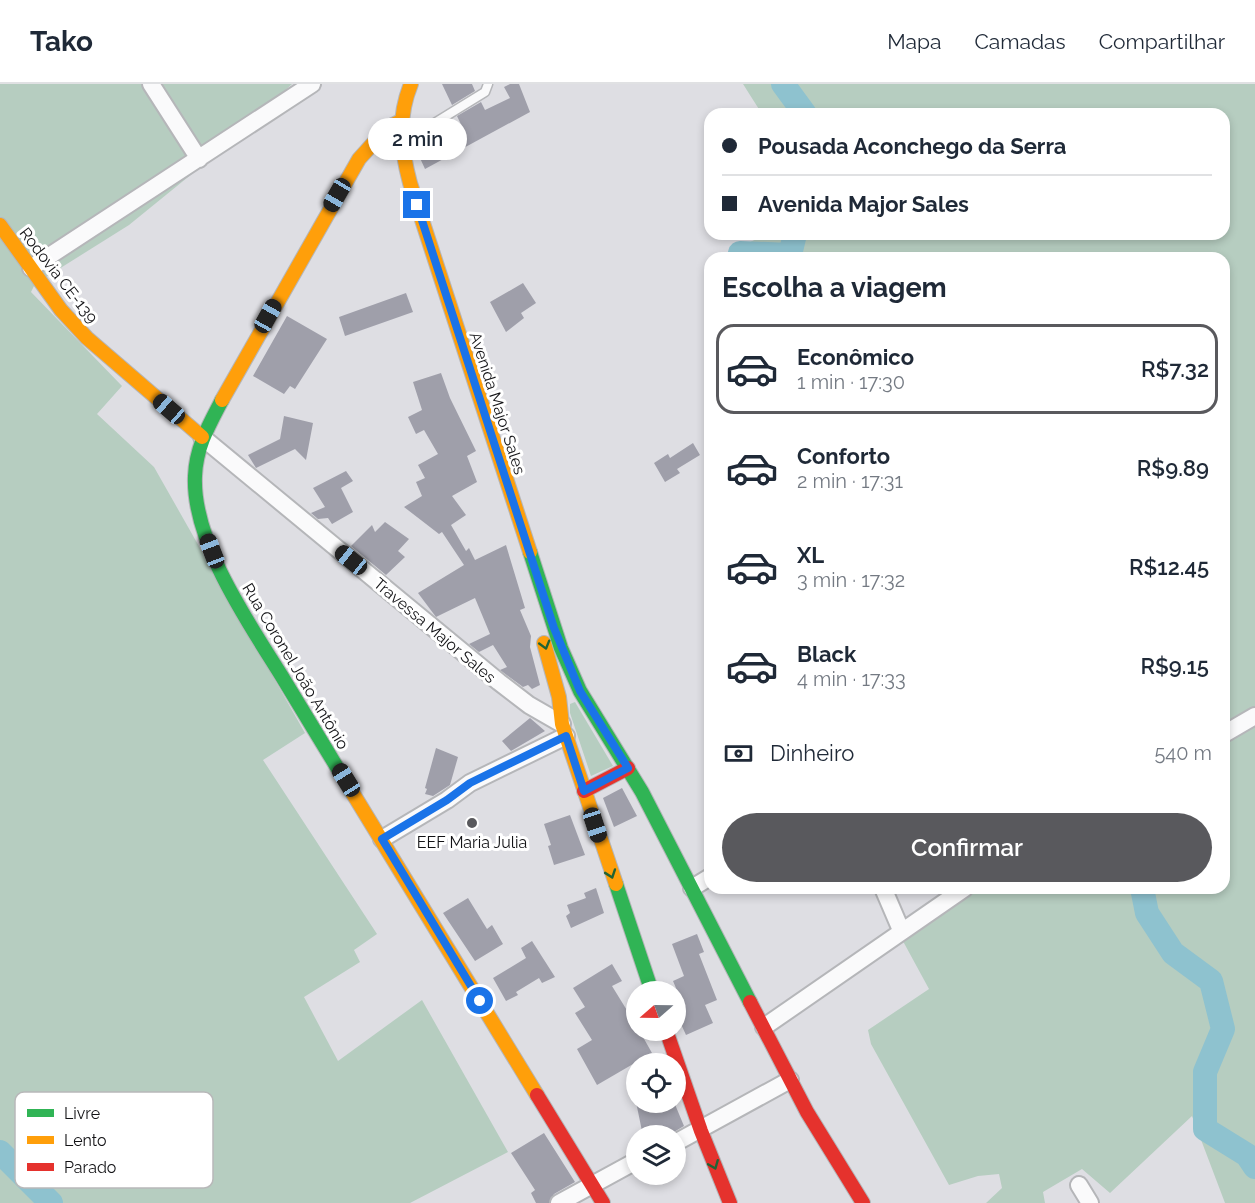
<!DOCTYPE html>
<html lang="pt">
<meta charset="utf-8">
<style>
body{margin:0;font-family:Raleway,sans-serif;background:#f6f6f7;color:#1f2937;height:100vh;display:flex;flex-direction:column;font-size:22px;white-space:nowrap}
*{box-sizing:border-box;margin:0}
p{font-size:20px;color:#747a83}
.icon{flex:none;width:33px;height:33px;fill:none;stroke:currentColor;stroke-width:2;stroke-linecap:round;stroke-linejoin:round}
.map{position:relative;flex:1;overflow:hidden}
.sheet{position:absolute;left:704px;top:168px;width:526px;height:642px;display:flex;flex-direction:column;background:#fff;border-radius:18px;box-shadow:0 3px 9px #0003}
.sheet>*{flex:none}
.top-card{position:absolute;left:704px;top:24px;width:526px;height:132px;border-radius:18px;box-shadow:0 3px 9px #0003;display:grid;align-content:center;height:132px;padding:0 18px;background:#fff}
.needle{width:39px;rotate:250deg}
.tools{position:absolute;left:626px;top:897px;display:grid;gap:12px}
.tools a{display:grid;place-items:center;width:60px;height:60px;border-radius:50%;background:#fff;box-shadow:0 3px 9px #0003;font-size:30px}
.end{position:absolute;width:27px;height:27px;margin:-14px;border:8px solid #1a73e8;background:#fff;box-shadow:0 0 0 3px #fff}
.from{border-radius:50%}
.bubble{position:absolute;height:42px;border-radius:21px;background:#fff;box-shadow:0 3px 9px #0003;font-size:20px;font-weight:600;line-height:42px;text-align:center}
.car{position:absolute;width:18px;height:36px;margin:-18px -9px;border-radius:8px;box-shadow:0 0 4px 2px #0007;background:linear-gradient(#222 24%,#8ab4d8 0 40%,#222 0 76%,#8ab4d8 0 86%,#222 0)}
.top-card b{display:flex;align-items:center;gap:21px;height:57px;font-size:22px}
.top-card b+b{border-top:2px solid #e0e1e3}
.top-card i{width:15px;height:15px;background:#1f2937}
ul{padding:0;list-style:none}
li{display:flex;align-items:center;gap:18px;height:90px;margin:0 12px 9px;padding:0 6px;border:3px solid transparent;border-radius:18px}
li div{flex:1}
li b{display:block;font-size:22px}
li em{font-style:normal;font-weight:600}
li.selected{border-color:#59595d}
li>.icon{width:54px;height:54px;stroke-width:1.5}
h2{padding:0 18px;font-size:27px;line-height:72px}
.pay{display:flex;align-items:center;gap:15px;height:66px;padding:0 18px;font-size:22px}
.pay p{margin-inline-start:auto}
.button{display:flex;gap:12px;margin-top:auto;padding:12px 18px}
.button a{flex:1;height:69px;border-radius:36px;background:#59595d;color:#fff;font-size:24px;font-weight:600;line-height:69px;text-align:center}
header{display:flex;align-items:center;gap:36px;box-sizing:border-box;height:84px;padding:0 30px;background:#fff;border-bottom:2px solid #e0e1e3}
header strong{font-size:28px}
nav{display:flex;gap:33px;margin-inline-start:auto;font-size:21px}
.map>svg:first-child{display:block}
.green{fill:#b6cdc0}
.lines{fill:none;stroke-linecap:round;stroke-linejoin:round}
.river{stroke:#8ec2cf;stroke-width:24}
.building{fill:#9f9faa}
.lane-casing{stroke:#b5b6b9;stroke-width:11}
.street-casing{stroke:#b5b6b9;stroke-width:20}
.fast-casing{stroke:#b5b6b9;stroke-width:16}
.slow-casing{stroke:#b5b6b9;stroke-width:16}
.jam-casing{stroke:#b5b6b9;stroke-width:16}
.lane{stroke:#fafafb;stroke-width:8}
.street{stroke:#fafafb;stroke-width:16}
.fast{stroke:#30b455;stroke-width:14}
.slow{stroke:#ff9f0a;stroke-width:14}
.jam{stroke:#e5322d;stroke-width:14}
.oneway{stroke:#216335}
.route{stroke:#1a73e8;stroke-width:8}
.poi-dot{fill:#59595d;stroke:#fff;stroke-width:2}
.labels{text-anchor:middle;stroke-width:6;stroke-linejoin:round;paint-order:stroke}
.street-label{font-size:16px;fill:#121215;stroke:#fff}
.poi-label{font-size:16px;fill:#121215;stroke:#fff}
.key{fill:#fff;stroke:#b8b8b9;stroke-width:1.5}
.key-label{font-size:16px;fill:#121215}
</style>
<header>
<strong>Tako</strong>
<nav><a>Mapa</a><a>Camadas</a><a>Compartilhar</a></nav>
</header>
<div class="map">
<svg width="1255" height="1119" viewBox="0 0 1255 1119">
<rect width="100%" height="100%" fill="#dedee3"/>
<path class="green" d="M 0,0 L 292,0 L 225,63 L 129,141 L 35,200 L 31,208 L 122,302 L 97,330 L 154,383 L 305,649 L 263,676 L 377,850 L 354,866 L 360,878 L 304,913 L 338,977 L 422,916 L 508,1068 L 410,1119 L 0,1119 Z
M 743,0 L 1255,0 L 1255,1119 L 1225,1119 L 1192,1032 L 1110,1109 L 1082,1085 L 1043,1108 L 1045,1119 L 986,1119 L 1002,1104 L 999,1090 L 978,1092 L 949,1101 L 871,960 L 868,946 L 929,905 L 898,848 L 965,804 L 1224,804 L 1224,174 L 728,174 L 729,168 L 767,150 L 1224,150 L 1224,30 L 762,30 Z
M 575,618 L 613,682 L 591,692 L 570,629 L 570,620 Z"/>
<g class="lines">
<path class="river" d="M 783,0 L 805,30
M 739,174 L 740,169 L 790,171 L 795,150
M 1142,804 L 1147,829 L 1173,869 L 1211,897 L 1223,945 L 1205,988 L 1205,1045 L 1247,1071 L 1255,1083
M 0,1068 L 51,1119"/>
</g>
<path class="building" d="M 442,0 L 472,0 L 475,7 L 452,21 Z
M 510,0 L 519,0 L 530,28 L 425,85 L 420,74 L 466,51 L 457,32 L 481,18 L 485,26 L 510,14 L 504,3 Z
M 523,199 L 536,219 L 521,229 L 524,234 L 506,248 L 490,218 Z
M 406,209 L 413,228 L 345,252 L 339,233 Z
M 287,232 L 327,255 L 295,305 L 290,302 L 284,310 L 253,292 Z
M 441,289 L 450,314 L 476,367 L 467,372 L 477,398 L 452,412 L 466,431 L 451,441 L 466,467 L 469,464 L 475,476 L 506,461 L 525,524 L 520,526 L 531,552 L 530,563 L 540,601 L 532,605 L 528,601 L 523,603 L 500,586 L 507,583 L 493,561 L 479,568 L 469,560 L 490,550 L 475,514 L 436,533 L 418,509 L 464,481 L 442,448 L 439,450 L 404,423 L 422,412 L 416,398 L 425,394 L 418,381 L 438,370 L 424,346 L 416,350 L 408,333 L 422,326 L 413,298 Z
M 284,332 L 313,339 L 306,376 L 295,365 L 256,384 L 248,371 L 280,355 Z
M 693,359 L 700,371 L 677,385 L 680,389 L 665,398 L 654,379 L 668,370 L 670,374 Z
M 346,387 L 353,397 L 341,404 L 353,428 L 332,440 L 328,434 L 318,435 L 311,429 L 325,423 L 313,404 Z
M 385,438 L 409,455 L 398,467 L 405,473 L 386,491 L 351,462 L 372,441 L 375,448 Z
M 530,634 L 545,647 L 511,667 L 502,657 Z
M 436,664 L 458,673 L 450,701 L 433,712 L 425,710 L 427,705 L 425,704 Z
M 622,704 L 637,732 L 614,743 L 603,714 Z
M 570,731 L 585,771 L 554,781 L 548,762 L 551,761 L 544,740 Z
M 596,804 L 604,829 L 571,844 L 566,832 L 570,829 L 567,821 L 586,814 L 584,809 Z
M 468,814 L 487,845 L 492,841 L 503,860 L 475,877 L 443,829 Z
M 697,850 L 704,868 L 699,870 L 717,916 L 705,921 L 713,939 L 686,951 L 675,927 L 684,923 L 673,897 L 684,892 L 672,860 Z
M 532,857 L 555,893 L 542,899 L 539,894 L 516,908 L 518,911 L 506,917 L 493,894 L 526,874 L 521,864 Z
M 612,880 L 622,897 L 612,902 L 636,941 L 636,946 L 639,946 L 652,969 L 597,1001 L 577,965 L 592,956 L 575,929 L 585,923 L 573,904 Z
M 636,1018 L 674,1018 L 684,1042 L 667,1052 L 643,1052 Z
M 544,1049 L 575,1098 L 554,1110 L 549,1119 L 536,1119 L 531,1109 L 535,1106 L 511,1069 Z"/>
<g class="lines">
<defs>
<path id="lane" d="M 407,56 L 485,8 L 488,0"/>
<path id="street" d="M 151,0 L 199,75
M 31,184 L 312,0
M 202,353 L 499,598 L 529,621 L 562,640
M 1224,650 L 1255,632
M 382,755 L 447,716 L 470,699 L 566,652
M 692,804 L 710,793
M 883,804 L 901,846
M 764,943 L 965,804
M 675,1059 L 790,996
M 1079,1101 L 1090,1119
M 559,1119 L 636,1077"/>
<path id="fast" d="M 222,316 C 209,341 196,363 195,392 C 192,457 248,538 281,591 C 305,630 328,669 352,708
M 530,468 L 561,564 L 580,607 L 642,708 L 750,918
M 616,800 L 652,908"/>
<path id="slow" d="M 411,0 C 397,34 401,65 410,99 L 530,468
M 0,141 L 61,226 L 87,254 L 202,353
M 222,316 L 359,75 L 387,44 L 401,37
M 544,559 L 559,613 L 562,640 L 616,800
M 352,708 L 537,1011"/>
<path id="jam" d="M 584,707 L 628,684
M 750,918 L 807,1028 L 863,1119
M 666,946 L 701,1047 L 730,1119
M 537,1011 L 603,1119"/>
</defs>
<use href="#lane" class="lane-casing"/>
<use href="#street" class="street-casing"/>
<use href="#fast" class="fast-casing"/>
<use href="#slow" class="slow-casing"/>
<use href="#jam" class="jam-casing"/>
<use href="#lane" class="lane"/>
<use href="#street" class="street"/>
<use href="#fast" class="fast"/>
<use href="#slow" class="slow"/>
<use href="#jam" class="jam"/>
</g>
<defs><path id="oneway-chevron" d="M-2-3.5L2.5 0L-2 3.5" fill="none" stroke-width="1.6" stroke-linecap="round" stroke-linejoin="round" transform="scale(1.5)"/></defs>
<g class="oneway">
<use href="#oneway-chevron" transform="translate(545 561) rotate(74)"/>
<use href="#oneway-chevron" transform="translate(611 790) rotate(71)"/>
<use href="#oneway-chevron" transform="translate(714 1081) rotate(68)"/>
</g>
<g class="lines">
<path class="route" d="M 417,121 L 554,544 L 580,607 L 628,684 L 584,707 L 566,652 L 470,699 L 447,716 L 382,755 L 480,917"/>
</g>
<circle class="poi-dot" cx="472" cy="739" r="6"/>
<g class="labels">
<g class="street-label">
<text transform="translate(59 191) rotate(52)" y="6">Rodovia CE-139</text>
<text transform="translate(498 319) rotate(72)" y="6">Avenida Major Sales</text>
<text transform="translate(435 546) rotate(40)" y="6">Travessa Major Sales</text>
<text transform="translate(296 582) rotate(59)" y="6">Rua Coronel João Antônio</text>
</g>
<g class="poi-label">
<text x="472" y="764">EEF Maria Julia</text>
</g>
</g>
<rect x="15" y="1008" width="198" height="96" rx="9" class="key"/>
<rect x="27" y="1025" width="27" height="8" fill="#30b455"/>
<rect x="27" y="1052" width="27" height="8" fill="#ff9f0a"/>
<rect x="27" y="1079" width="27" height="8" fill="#e5322d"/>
<g class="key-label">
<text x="64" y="1035">Livre</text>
<text x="64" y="1062">Lento</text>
<text x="64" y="1089">Parado</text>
</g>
</svg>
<div class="tools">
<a><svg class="needle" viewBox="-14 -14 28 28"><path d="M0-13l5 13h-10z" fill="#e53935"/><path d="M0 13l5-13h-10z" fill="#747a83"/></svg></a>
<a><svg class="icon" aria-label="locate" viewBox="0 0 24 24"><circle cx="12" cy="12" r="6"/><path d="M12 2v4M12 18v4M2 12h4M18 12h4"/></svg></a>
<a><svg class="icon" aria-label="layers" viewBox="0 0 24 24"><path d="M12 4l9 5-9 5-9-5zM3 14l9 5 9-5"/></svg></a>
</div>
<i class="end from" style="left:480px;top:917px"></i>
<i class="end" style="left:417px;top:121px"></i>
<div class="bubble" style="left:368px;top:34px;width:99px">2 min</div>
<i class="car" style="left:337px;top:111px;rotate:210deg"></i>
<i class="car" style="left:268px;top:232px;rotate:29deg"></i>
<i class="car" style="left:169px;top:325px;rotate:311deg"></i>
<i class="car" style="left:212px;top:467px;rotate:339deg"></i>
<i class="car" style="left:351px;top:476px;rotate:309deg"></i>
<i class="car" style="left:346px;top:696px;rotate:328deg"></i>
<i class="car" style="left:595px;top:741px;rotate:162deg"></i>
<div class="top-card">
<b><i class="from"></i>Pousada Aconchego da Serra</b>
<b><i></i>Avenida Major Sales</b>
</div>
<section class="sheet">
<h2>Escolha a viagem</h2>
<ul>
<li class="selected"><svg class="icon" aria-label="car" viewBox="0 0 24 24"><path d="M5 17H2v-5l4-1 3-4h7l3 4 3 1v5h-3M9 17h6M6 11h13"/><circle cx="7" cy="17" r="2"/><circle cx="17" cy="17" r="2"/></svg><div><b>Econômico</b><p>1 min · 17:30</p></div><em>R$7.32</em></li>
<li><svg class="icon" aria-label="car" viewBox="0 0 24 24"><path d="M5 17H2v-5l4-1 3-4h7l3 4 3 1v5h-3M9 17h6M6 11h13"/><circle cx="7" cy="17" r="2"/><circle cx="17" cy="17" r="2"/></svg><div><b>Conforto</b><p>2 min · 17:31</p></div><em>R$9.89</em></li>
<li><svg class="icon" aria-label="car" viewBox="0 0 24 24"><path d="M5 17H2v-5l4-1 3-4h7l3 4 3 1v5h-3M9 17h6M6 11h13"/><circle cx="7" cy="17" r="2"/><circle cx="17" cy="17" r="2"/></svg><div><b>XL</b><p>3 min · 17:32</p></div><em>R$12.45</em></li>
<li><svg class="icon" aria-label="car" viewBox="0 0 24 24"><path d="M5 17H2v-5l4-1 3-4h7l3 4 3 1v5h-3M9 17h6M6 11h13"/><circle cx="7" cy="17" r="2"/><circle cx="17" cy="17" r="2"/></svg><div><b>Black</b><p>4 min · 17:33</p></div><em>R$9.15</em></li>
</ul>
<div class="pay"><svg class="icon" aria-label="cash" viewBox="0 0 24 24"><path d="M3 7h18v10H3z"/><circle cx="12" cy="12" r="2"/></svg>Dinheiro<p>540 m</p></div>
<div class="button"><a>Confirmar</a></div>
</section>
</div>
